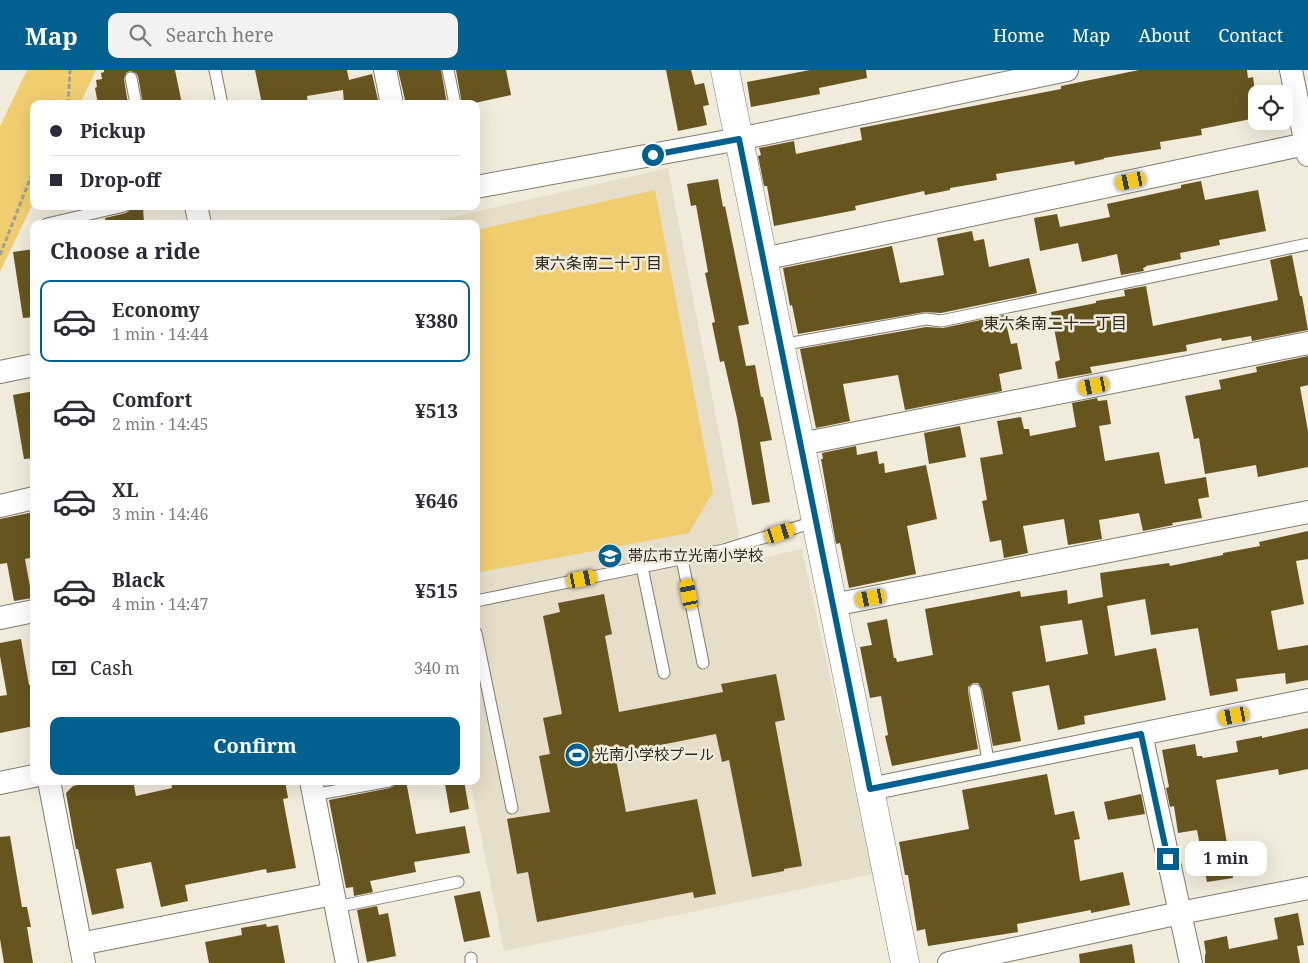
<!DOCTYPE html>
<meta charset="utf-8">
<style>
body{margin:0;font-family:"Noto Serif","Noto Sans JP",serif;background:#f2f2f3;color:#2b2b33;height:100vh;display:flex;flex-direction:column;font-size:19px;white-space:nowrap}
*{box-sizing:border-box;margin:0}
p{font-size:16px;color:#7c7c81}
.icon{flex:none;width:28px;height:28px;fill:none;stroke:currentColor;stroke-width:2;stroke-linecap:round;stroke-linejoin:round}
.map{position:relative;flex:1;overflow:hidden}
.side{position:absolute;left:30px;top:150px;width:450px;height:565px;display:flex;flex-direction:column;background:#fff;border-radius:10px;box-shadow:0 5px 20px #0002}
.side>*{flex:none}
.guide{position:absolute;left:30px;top:30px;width:450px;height:110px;border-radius:10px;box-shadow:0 5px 20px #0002;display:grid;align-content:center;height:110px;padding:0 20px;background:#fff}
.buttons{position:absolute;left:1248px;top:15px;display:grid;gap:10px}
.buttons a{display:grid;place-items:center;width:45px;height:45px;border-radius:10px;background:#fff;box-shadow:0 5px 20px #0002;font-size:25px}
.end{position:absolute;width:22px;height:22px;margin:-11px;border:6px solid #006190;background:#fff;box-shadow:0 0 0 2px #fff}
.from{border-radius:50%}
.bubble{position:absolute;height:35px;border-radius:10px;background:#fff;box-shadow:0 5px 20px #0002;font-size:16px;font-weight:700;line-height:35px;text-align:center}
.car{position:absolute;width:15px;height:30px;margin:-15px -8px;border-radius:6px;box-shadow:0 0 4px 1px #0007;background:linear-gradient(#f5c518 24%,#345 0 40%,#f5c518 0 76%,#345 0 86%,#f5c518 0)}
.guide b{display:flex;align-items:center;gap:18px;height:48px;font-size:19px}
.guide b+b{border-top:1px solid #e1e1e2}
.guide i{width:12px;height:12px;background:#2b2b33}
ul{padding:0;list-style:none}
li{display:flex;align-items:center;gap:15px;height:82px;margin:0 10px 8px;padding:0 10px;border:2px solid transparent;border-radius:10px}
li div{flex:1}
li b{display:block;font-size:19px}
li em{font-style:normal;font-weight:700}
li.selected{border-color:#006190}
li>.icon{width:45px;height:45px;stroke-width:1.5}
h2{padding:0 20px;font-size:22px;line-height:60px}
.pay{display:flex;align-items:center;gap:12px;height:55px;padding:0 20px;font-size:19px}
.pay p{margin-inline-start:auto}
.button{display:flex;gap:10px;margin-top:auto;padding:10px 20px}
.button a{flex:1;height:58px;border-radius:10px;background:#006190;color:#fff;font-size:20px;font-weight:700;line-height:58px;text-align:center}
header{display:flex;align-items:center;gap:30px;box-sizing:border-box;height:70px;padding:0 25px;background:#006190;color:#fff}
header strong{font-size:24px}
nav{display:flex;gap:28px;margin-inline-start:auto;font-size:18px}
.search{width:350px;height:45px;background:#f2f2f3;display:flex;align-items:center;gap:12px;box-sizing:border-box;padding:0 18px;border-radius:10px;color:#7c7c81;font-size:19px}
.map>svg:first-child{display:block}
.built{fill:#e7dec9}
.green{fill:#f0ce70}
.building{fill:#675520;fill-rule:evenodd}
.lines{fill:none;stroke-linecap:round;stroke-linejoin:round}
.lane-casing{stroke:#817c6e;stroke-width:13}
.street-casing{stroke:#817c6e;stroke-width:24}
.secondary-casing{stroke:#817c6e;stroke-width:29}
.path{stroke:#a29e93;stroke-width:3;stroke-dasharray:5 2.5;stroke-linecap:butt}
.lane{stroke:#fff;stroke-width:11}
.street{stroke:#fff;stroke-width:22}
.secondary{stroke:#fff;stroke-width:28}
.route{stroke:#006190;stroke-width:6}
.labels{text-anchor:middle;stroke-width:5;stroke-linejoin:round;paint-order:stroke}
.poi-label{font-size:15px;fill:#2a2822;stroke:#f1ebdc;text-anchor:start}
.neighbourhood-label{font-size:16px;fill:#2e2a1e;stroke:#f1ebdc}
</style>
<header>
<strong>Map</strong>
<div class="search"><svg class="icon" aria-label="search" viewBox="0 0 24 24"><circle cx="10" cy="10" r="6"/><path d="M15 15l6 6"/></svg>Search here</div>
<nav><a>Home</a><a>Map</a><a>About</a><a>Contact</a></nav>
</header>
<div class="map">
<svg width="1308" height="893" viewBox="0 0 1308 893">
<rect width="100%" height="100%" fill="#f1ebdc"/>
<path class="built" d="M 668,98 L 744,492 L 802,479 L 873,804 L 504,881 L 470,711 L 476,711 L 476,154 L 421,154 Z"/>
<path class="green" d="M 27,0 L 96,0 L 80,34 L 34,34 L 34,131 L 0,202 L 0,56 Z
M 655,120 L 713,422 L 689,463 L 476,503 L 476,160 Z"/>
<path class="building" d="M 104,0 L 175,0 L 182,34 L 143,34 L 138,6 L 136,3 L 130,1 L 126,3 L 124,9 L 128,34 L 98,34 L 95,18 L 97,17 L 96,10 L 102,9 L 101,3 L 104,2 Z
M 255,0 L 347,0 L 349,10 L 372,4 L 378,30 L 360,34 L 344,34 L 343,20 L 307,26 L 308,34 L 262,34 Z
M 398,0 L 441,0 L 447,34 L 406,34 Z
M 456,0 L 506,0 L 511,25 L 470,34 L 462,34 Z
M 666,0 L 691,0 L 695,15 L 704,13 L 709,35 L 703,36 L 707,55 L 678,61 Z
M 810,0 L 866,0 L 867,8 L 819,18 L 820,24 L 751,37 L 747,12 Z
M 1139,0 L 1247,0 L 1248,8 L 1253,7 L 1256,29 L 1253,30 L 1256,48 L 1201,59 L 1202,65 L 1160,72 L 1161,79 L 1104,88 L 1104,89 L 1075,95 L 1074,91 L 996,104 L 997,110 L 950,118 L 950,120 L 925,125 L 924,121 L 855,136 L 856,140 L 774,156 L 767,116 L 764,116 L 758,86 L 761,85 L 759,78 L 794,71 L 796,84 L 862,70 L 860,58 L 1061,19 L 1061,16 Z
M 718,109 L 723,137 L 725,136 L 749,254 L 738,256 L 746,296 L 755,295 L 761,327 L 763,327 L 772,370 L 760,372 L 770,432 L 752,435 L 737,348 L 724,291 L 720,292 L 712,253 L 715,252 L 705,203 L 708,202 L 696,135 L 691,136 L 687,114 Z
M 1201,111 L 1205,130 L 1258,120 L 1266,161 L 1219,170 L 1220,175 L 1180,183 L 1181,189 L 1146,196 L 1146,197 L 1143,198 L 1144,201 L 1121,205 L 1117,184 L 1082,192 L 1078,173 L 1040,181 L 1034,148 L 1057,144 L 1060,157 L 1110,147 L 1107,134 L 1181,118 L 1181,115 Z
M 131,136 L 143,136 L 144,154 L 106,154 L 105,148 L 126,143 L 129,141 Z
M 972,161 L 974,171 L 984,169 L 989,197 L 1029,188 L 1037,223 L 941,243 L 925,242 L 798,264 L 792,235 L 790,236 L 783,198 L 892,176 L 900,213 L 944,205 L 937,168 Z
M 34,179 L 34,247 L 23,248 L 13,182 Z
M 1292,185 L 1300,226 L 1302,226 L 1308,260 L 1252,271 L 1251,266 L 1222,271 L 1221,268 L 1186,275 L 1187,281 L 1090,297 L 1092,303 L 1058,309 L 1055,292 L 1060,290 L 1051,242 L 1096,233 L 1096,231 L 1125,226 L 1124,220 L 1146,216 L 1153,256 L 1278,230 L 1270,190 Z
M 1004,245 L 1011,274 L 1017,273 L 1022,299 L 999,304 L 1002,321 L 905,340 L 898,305 L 843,314 L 850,351 L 816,358 L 800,279 L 926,257 L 943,258 Z
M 1308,286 L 1308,315 L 1300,317 L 1308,361 L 1308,397 L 1258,407 L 1256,395 L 1205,404 L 1199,368 L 1194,369 L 1185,326 L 1221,319 L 1219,310 L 1257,302 L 1256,297 Z
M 34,321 L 34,388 L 24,389 L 13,325 Z
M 1097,328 L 1098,331 L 1107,330 L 1111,354 L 1099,356 L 1105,391 L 1159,382 L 1165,414 L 1206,407 L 1209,427 L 1198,429 L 1202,448 L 1172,453 L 1173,455 L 1143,461 L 1139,443 L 1099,450 L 1102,469 L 1068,475 L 1064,449 L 1023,456 L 1028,483 L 1004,488 L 1001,470 L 990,472 L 982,431 L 987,430 L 980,388 L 1003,384 L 997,351 L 1021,347 L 1024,359 L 1029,359 L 1030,366 L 1076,357 L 1072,333 Z
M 960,356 L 966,387 L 929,394 L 924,363 Z
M 856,376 L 857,385 L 877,381 L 879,394 L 884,393 L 885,403 L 926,395 L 937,449 L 907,456 L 916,504 L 849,518 L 840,473 L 836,474 L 821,389 L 823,389 L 822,383 Z
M 34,442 L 34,487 L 25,489 L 32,528 L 14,531 L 7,493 L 0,494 L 0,449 Z
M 1308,461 L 1308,489 L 1296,491 L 1304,534 L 1271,541 L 1278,580 L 1308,575 L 1308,610 L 1286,614 L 1285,603 L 1236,609 L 1238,621 L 1210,626 L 1198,558 L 1151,565 L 1145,529 L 1107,536 L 1115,586 L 1156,578 L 1166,630 L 1084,646 L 1085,654 L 1058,660 L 1049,615 L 1012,622 L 1021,671 L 993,676 L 982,619 L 978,613 L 973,613 L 968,617 L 968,621 L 978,679 L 892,696 L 885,666 L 888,665 L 881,626 L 870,628 L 860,577 L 872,575 L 867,553 L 887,549 L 894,588 L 896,588 L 897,592 L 933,585 L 925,539 L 1020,521 L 1021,527 L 1067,520 L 1068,534 L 1103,527 L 1100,503 L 1169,493 L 1170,496 L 1223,485 L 1223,483 L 1260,476 L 1259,472 ZM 1082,550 L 1088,584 L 1046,592 L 1040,556 Z
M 604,524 L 612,564 L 605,566 L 619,642 L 723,622 L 721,614 L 776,604 L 785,650 L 775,652 L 802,796 L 784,799 L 784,801 L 752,807 L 729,690 L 722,692 L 716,664 L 615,684 L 626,742 L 697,729 L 716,824 L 694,828 L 693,822 L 537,852 L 528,802 L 517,804 L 507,749 L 550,742 L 539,686 L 550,684 L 543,648 L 562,644 L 543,546 L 560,542 L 558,533 Z
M 21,569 L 29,615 L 34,614 L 34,656 L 0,663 L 0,626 L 7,625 L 0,586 L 0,573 Z
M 1308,658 L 1308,699 L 1279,705 L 1278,699 L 1216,710 L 1233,808 L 1207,812 L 1197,760 L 1178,763 L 1174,736 L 1170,737 L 1166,718 L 1169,717 L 1162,680 L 1195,674 L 1197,686 L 1202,686 L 1203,688 L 1238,682 L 1236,671 L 1262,666 L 1262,668 Z
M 1047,704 L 1055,745 L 1074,741 L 1080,769 L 1074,770 L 1080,811 L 1123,802 L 1130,835 L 1091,843 L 1091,840 L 1017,854 L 1018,862 L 928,876 L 925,859 L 917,861 L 908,805 L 905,805 L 899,772 L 969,759 L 962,720 Z
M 97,711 L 133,711 L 136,726 L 172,718 L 171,711 L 285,711 L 288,728 L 283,729 L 296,798 L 267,803 L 266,799 L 185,815 L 188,831 L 161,837 L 151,792 L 116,799 L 124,838 L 92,845 L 78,779 L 76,779 L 66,723 L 73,716 Z
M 396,711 L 406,711 L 416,764 L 465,756 L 470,783 L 414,792 L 416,802 L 370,811 L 373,822 L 354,826 L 353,817 L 346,818 L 329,730 L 390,718 L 394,716 Z
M 464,711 L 469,739 L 450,743 L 445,714 Z
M 1141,724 L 1145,744 L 1108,750 L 1104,732 Z
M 10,766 L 22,837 L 27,837 L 31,857 L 27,857 L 33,893 L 4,893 L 0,869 L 0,767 Z
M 480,821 L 490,867 L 464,872 L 454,826 Z
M 377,836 L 379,845 L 388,843 L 396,886 L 367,892 L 357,840 Z
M 1298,843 L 1304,875 L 1297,876 L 1300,893 L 1205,893 L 1205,884 L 1206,884 L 1204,871 L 1227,866 L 1229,879 L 1278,869 L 1274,848 Z
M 266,854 L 267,857 L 278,855 L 285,893 L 209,893 L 205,872 L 242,865 L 241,858 Z
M 1132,874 L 1135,893 L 1080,893 L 1079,884 Z"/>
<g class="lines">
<defs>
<path id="lane" d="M 215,0 L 222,34
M 448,0 L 455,34
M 131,8 L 136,34
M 47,154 L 124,136
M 781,275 L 926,249 L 941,251 L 1308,174
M 682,489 L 703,593
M 642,497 L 664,603
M 476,531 L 724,480 L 817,451
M 476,563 L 512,738
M 975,620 L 989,695
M 313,725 L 389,711
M 336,837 L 458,812
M 471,888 L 471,893"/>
<path id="street" d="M 385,0 L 392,34
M 1291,0 L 1308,85
M 476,117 L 739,69 L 1067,0
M 196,136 L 200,154
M 763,189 L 1306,74
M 0,302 L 34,295
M 801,374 L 1308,273
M 0,436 L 34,428
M 833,535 L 1308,442
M 0,548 L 34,541
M 1141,664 L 1191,893
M 49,711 L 84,893
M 311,711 L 347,893
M 0,713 L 34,706
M 870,719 L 1308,630
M 80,874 L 333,824
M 949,893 L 1180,843 L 1308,818"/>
<path id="secondary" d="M 725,0 L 905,893"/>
</defs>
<use href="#lane" class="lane-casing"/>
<use href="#street" class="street-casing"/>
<use href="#secondary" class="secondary-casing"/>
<path class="path" d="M 68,34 L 70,0
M 0,185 L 34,99"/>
<use href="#lane" class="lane"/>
<use href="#street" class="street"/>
<use href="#secondary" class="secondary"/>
</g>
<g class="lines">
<path class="route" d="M 653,85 L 739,69 L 870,719 L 1141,664 L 1168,789"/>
</g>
<defs>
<symbol id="school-disc" viewBox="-11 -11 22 22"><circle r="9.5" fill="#006190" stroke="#f1ebdc"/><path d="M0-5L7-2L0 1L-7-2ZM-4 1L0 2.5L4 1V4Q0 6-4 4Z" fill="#fff"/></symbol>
<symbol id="stadium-disc" viewBox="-11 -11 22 22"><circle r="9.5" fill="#006190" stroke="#f1ebdc"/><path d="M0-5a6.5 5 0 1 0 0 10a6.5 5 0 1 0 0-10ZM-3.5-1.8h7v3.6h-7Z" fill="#fff"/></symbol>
</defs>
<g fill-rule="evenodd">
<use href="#school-disc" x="596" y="472" width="28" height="28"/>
<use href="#stadium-disc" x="563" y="671" width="28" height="28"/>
</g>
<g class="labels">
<g class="poi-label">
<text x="628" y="491">帯広市立光南小学校</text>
<text x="594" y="690">光南小学校プール</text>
</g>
<g class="neighbourhood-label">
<text x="598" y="199">東六条南二十丁目</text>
<text x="1055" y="259">東六条南二十一丁目</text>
</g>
</g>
</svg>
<div class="buttons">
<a><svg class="icon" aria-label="locate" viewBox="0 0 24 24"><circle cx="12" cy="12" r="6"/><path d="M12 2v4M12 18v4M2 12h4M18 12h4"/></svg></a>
</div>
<i class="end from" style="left:653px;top:85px"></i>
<i class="end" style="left:1168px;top:789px"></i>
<div class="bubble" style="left:1185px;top:771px;width:82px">1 min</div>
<i class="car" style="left:1131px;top:111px;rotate:258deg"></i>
<i class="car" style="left:1094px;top:316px;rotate:259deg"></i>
<i class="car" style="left:780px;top:463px;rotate:72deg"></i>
<i class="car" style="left:582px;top:509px;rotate:79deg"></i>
<i class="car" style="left:689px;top:524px;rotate:349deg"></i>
<i class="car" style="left:871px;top:528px;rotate:259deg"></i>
<i class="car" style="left:1234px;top:646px;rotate:259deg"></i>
<div class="guide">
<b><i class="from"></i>Pickup</b>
<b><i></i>Drop-off</b>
</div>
<section class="side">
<h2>Choose a ride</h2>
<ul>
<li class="selected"><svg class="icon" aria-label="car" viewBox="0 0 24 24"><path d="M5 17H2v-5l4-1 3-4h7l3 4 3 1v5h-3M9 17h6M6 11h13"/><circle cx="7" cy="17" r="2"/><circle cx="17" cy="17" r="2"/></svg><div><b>Economy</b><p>1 min · 14:44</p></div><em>¥380</em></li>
<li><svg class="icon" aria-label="car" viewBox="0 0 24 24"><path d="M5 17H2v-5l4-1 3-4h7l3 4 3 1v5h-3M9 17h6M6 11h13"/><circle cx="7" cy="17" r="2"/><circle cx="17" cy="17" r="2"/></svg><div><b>Comfort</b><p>2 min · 14:45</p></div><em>¥513</em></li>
<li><svg class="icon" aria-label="car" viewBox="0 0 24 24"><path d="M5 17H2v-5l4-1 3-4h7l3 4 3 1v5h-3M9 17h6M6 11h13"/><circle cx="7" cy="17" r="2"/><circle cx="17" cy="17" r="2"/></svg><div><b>XL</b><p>3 min · 14:46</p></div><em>¥646</em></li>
<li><svg class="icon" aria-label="car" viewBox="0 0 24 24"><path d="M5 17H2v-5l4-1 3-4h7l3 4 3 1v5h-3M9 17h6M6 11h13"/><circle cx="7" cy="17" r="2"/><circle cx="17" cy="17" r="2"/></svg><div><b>Black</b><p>4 min · 14:47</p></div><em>¥515</em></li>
</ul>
<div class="pay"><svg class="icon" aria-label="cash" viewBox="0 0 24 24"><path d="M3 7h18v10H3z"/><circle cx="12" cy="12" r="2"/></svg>Cash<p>340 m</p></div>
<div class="button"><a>Confirm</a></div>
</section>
</div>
